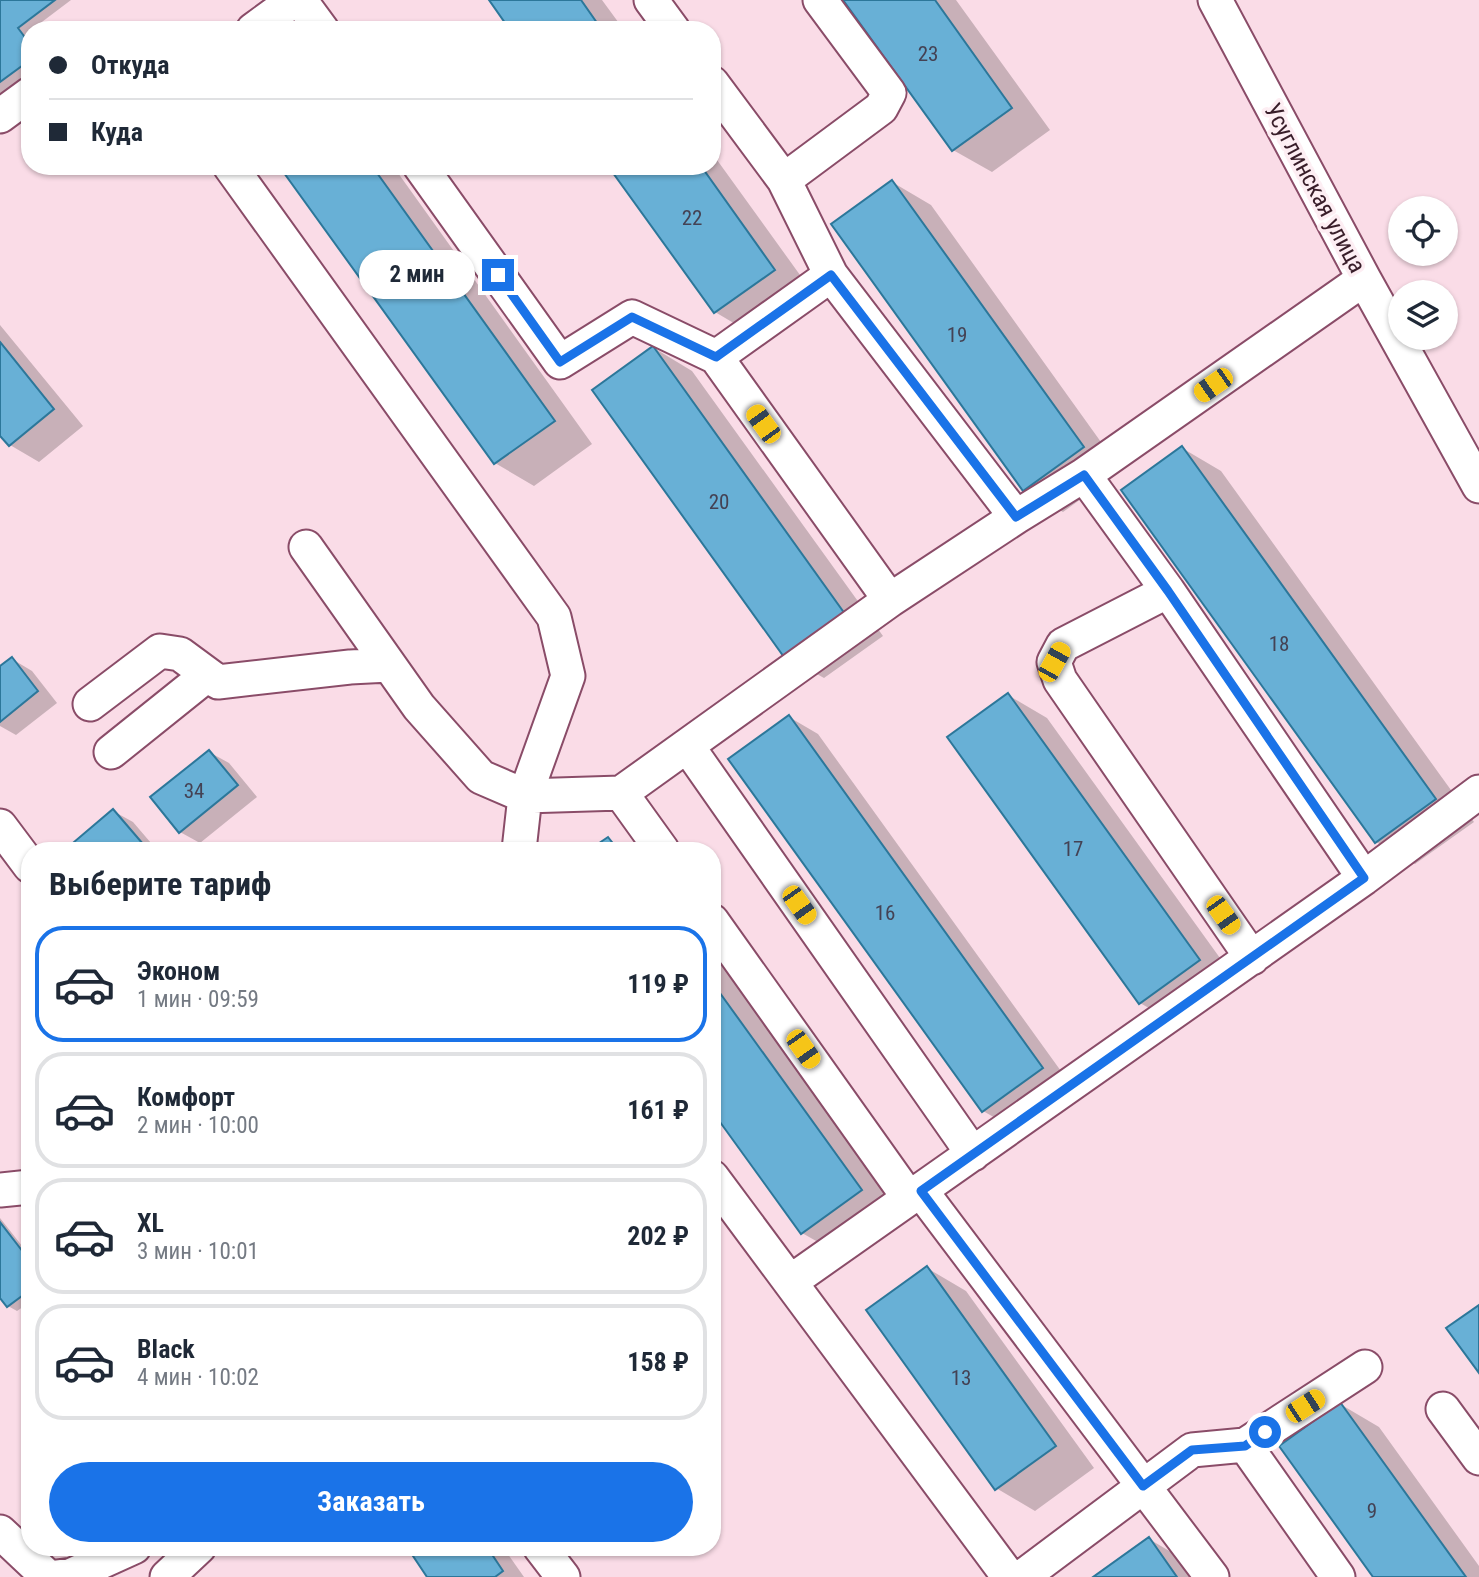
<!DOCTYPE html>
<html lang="ru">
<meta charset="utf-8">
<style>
body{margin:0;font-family:"Roboto Condensed",sans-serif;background:#f2f2f3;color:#1f2937;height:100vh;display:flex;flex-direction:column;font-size:26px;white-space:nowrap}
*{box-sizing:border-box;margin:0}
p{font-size:23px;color:#747a83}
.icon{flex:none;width:38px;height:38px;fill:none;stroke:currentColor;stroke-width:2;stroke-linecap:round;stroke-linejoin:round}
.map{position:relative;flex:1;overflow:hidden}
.side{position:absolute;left:21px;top:842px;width:700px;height:714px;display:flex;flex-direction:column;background:#fff;border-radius:28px;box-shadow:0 2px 5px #0004}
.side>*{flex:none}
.guide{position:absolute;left:21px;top:21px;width:700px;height:154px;border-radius:28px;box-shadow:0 2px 5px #0004;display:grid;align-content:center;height:154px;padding:0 28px;background:#fff}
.controls{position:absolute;left:1388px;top:196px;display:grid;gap:14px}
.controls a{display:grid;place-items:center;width:70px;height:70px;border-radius:50%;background:#fff;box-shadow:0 2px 5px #0004;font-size:35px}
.end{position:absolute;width:32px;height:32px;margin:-16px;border:9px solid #1a73e8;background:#fff;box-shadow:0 0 0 4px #fff}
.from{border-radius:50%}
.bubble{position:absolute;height:49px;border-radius:24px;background:#fff;box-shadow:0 2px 5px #0004;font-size:23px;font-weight:700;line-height:49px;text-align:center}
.car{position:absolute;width:21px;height:42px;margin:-21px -10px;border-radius:9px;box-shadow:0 0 5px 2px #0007;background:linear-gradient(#f5c518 24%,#345 0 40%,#f5c518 0 76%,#345 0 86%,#f5c518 0)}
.guide b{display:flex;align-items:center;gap:24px;height:66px;font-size:26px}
.guide b+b{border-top:2px solid #e0e1e3}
.guide i{width:18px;height:18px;background:#1f2937}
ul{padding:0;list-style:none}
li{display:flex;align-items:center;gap:21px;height:116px;margin:0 14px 10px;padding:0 14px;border:4px solid #e0e1e3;border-radius:28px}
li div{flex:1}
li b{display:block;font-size:26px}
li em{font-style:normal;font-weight:700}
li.current{border-color:#1a73e8}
li>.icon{width:63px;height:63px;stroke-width:1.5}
h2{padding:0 28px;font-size:32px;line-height:84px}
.cta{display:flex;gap:14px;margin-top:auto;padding:14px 28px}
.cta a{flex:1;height:80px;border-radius:42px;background:#1a73e8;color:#fff;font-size:28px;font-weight:700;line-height:80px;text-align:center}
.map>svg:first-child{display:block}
.shadow{fill:#0003}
.building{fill:#68b0d6;stroke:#2c779a;stroke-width:2}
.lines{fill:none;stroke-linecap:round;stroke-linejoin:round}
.minor-casing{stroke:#8a4c68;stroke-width:37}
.minor{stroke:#fff;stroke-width:33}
.route{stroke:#1a73e8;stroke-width:9}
.labels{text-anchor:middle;stroke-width:7;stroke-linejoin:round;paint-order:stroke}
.number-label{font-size:21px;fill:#444254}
.street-label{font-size:24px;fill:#381d29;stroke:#fdeef3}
</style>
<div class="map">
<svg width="1479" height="1577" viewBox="0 0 1479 1577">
<rect width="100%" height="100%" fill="#fadce7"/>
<path class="shadow" d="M 0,0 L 71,0 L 26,34 L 30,38 L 30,72 L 0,94 Z
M 491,0 L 602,0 L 624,30 L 512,30 Z
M 845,0 L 956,0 L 1050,130 L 992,172 L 953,150 Z
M 712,153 L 813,293 L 754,335 L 715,312 L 611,166 L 712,166 Z
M 281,166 L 393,166 L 592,444 L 534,486 L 495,463 Z
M 892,182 L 931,205 L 1121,470 L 1063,512 L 1024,490 Z
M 0,325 L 83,426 L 39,462 L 10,445 L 0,433 Z
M 654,348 L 692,371 L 883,636 L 824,678 L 785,656 Z
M 1182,448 L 1221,471 L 1474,822 L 1415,864 L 1376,842 Z
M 12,659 L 32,671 L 57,703 L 16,735 L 0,726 L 0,668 Z
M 1008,695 L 1047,718 L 1238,983 L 1179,1025 L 1140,1003 Z
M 789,717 L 818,734 L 1071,1085 L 1013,1128 L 983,1111 Z
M 209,752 L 229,763 L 257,797 L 200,843 L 180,832 Z
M 113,811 L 133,822 L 157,850 L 83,850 L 77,843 Z
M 608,839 L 628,850 L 592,850 Z
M 712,952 L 900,1213 L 841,1255 L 802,1233 L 712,1108 Z
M 0,1218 L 30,1256 L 30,1302 L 17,1311 L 8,1306 L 0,1296 Z
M 927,1268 L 966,1291 L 1094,1468 L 1035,1511 L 996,1488 Z
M 1340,1404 L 1379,1427 L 1479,1566 L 1479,1577 L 1376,1577 Z
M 1149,1539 L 1188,1562 L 1198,1577 L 1096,1577 Z
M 409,1547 L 503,1547 L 524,1577 L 429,1577 Z"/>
<path class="building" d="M 0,0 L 55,0 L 18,28 L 30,44 L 30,60 L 0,82 Z
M 489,0 L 581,0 L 602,30 L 510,30 Z
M 843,0 L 935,0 L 1012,108 L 952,151 Z
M 279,166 L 372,166 L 555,421 L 494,464 Z
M 608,166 L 701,166 L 775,270 L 714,313 Z
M 892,180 L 1084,447 L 1023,491 L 831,224 Z
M 0,342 L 54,409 L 9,446 L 0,436 Z
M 653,346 L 845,614 L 784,657 L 592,390 Z
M 1182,446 L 1436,799 L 1375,843 L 1121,490 Z
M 12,657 L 38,691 L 0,722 L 0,666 Z
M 1008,693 L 1200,960 L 1139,1004 L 947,737 Z
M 789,715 L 1043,1068 L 982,1112 L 728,759 Z
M 209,750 L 238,785 L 179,833 L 150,797 Z
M 113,809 L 143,844 L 136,850 L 81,850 L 74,842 Z
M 608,837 L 618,850 L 589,850 Z
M 712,982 L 862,1190 L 801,1234 L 712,1111 Z
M 0,1222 L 30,1261 L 30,1290 L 7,1307 L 0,1298 Z
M 927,1266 L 1056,1446 L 995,1490 L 866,1310 Z
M 1479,1305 L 1479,1373 L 1446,1328 Z
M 1340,1402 L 1466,1577 L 1373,1577 L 1279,1446 Z
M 1149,1537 L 1177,1577 L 1093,1577 Z
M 407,1547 L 487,1547 L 503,1571 L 495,1577 L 427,1577 Z"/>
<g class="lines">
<defs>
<path id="minor" d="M 300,0 L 322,30
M 651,0 L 673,30
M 1215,0 L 1364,279 L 1479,486
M 253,30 L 294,0
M 712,83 L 784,180 L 831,275 L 1016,517
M 0,116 L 30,94
M 230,166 L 554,617 L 568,676 L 525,796 L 519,850
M 420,166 L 560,362 L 632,317 L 716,357 L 890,600
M 784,180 L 881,108 L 889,93 L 820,0
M 716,357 L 831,275
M 1084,475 L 1168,591 L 1364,878
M 306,547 L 419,707 L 481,777 L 525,796 L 621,793 L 890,600 L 1016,517 L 1084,475 L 1364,279
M 1168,591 L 1063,645 L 1054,662 L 1060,680 L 1252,958
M 90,704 L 160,651 L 180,654 L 218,682 L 350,667 L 389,665
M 688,747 L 973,1154
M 111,752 L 207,675
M 621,793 L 662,850
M 0,826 L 30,866
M 712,921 L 909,1198
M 712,1177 L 1009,1577
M 0,1190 L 30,1187
M 921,1191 L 1212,1577
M 790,1282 L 1364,878 L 1479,792
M 1443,1409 L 1479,1458
M 1245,1445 L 1365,1367
M 0,1532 L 48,1577
M 540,1547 L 563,1577
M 56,1577 L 72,1575 L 134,1547
M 167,1577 L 199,1547
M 1022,1577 L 1192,1450 L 1245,1445 L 1338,1577"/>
</defs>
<use href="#minor" class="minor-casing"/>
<use href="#minor" class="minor"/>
</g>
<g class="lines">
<path class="route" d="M 498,275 L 560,362 L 632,317 L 716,357 L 831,275 L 1016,517 L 1084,475 L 1168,591 L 1364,878 L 921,1191 L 1143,1486 L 1192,1450 L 1245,1446 L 1265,1432"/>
</g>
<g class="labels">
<g class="number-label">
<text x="928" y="61">23</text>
<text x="692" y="225">22</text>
<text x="957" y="342">19</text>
<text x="719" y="509">20</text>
<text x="1279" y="651">18</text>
<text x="194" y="798">34</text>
<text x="1073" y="856">17</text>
<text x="885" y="920">16</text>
<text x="961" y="1385">13</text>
<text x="1372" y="1518">9</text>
</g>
<g class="street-label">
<text transform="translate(1315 188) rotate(62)" y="8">Усуглинская улица</text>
</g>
</g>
</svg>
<div class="controls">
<a><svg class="icon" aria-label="locate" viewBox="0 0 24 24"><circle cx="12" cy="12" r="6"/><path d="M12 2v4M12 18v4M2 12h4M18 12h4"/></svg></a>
<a><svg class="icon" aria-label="layers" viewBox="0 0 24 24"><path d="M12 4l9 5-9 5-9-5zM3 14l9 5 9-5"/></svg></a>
</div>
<i class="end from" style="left:1265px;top:1432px"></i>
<i class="end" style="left:498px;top:275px"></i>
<div class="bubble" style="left:359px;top:250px;width:116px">2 мин</div>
<i class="car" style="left:1213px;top:385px;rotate:235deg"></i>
<i class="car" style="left:763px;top:424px;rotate:324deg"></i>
<i class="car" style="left:1054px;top:662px;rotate:29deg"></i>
<i class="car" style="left:799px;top:905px;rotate:145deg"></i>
<i class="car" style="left:1223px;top:915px;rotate:145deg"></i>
<i class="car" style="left:803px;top:1049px;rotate:145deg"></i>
<i class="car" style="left:1305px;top:1406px;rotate:57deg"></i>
<div class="guide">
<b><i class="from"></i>Откуда</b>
<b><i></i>Куда</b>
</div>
<section class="side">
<h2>Выберите тариф</h2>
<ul>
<li class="current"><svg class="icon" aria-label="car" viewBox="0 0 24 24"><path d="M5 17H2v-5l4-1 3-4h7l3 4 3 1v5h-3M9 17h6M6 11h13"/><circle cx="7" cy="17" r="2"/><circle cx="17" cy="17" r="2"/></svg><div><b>Эконом</b><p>1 мин · 09:59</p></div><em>119 ₽</em></li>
<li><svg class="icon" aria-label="car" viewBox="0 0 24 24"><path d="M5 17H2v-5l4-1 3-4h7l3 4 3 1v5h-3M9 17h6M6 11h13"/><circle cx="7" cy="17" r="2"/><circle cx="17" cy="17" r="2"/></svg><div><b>Комфорт</b><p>2 мин · 10:00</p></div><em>161 ₽</em></li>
<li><svg class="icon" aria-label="car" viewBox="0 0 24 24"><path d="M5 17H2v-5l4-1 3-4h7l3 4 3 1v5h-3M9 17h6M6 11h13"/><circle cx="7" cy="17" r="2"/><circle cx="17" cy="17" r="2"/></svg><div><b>XL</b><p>3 мин · 10:01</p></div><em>202 ₽</em></li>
<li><svg class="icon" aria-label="car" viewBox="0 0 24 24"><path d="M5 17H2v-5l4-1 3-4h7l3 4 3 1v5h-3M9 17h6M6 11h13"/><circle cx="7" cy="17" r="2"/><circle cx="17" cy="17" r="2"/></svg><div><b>Black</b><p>4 мин · 10:02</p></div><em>158 ₽</em></li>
</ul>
<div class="cta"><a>Заказать</a></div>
</section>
</div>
